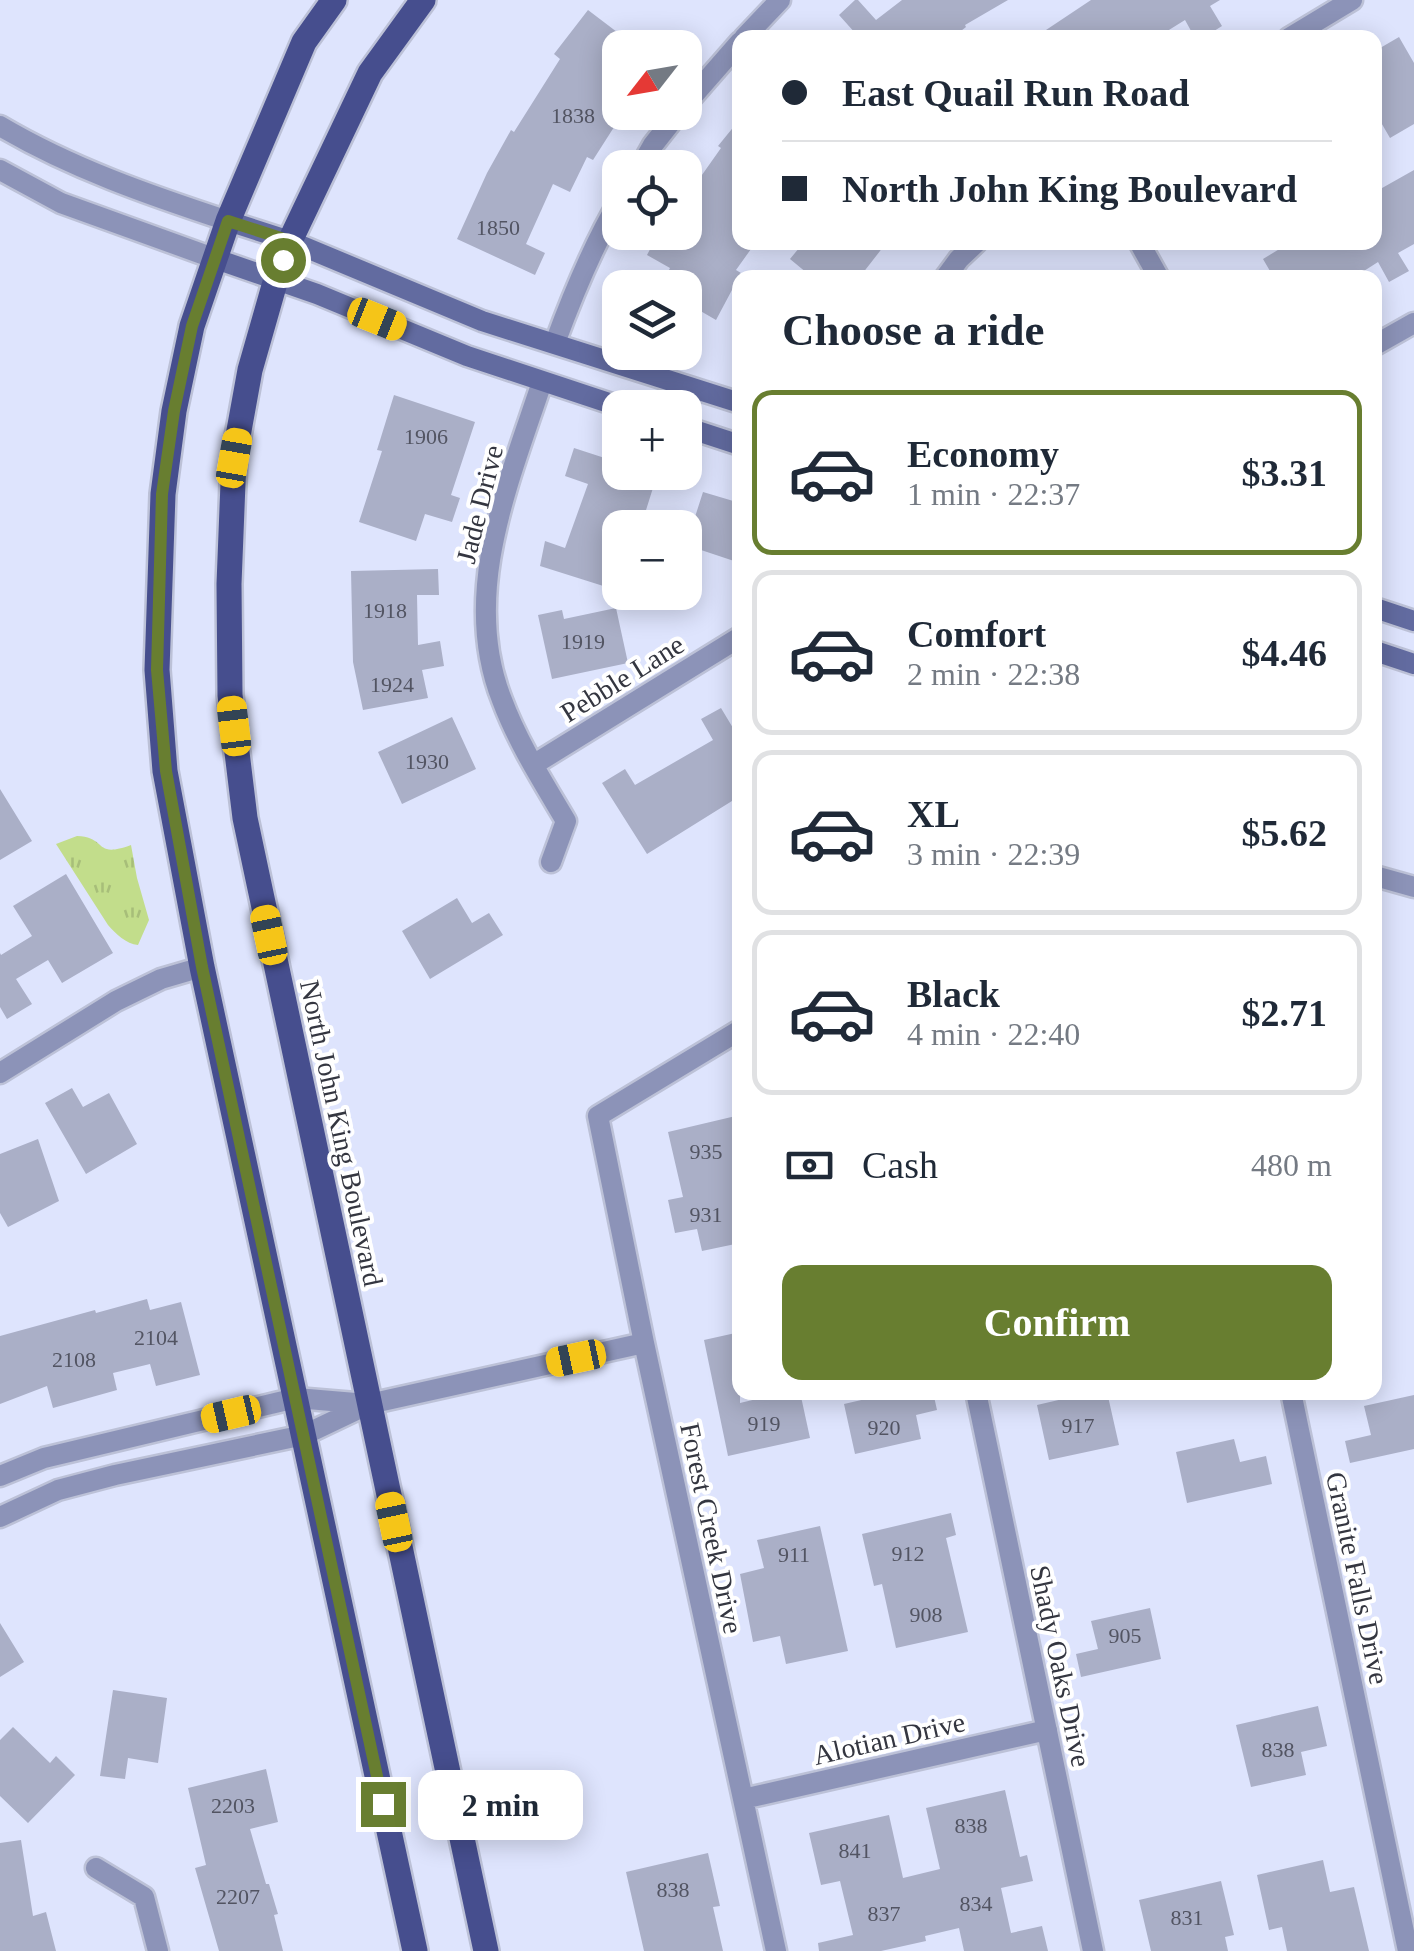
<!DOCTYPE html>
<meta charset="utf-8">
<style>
body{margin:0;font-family:"Times New Roman",serif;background:#f2f2f3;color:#1f2937;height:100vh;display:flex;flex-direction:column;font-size:38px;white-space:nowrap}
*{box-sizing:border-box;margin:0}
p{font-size:32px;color:#747a83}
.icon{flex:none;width:55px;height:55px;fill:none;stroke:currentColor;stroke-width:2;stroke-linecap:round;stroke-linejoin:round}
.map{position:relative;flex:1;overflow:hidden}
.sheet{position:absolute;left:732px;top:270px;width:650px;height:1130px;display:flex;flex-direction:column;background:#fff;border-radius:20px;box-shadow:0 5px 25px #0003}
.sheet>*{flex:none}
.guide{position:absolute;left:732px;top:30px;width:650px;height:220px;border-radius:20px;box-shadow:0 5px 25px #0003;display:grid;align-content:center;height:220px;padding:0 50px;background:#fff}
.needle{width:65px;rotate:239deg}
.buttons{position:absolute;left:602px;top:30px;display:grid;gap:20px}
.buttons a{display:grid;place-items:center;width:100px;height:100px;border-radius:20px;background:#fff;box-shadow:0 5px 25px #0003;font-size:50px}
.end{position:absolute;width:45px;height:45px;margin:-22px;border:12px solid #687e30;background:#fff;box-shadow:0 0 0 5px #fff}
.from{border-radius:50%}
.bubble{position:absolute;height:70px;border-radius:20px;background:#fff;box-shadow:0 5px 25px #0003;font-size:32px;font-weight:700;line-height:70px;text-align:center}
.car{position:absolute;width:30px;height:60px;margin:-30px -15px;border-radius:12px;box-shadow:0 0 8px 2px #0007;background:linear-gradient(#f5c518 24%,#345 0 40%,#f5c518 0 76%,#345 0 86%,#f5c518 0)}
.guide b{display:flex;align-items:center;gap:35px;height:95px;font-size:38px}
.guide b+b{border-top:2px solid #e0e1e3}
.guide i{width:25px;height:25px;background:#1f2937}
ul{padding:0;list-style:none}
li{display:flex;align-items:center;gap:30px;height:165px;margin:0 20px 15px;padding:0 30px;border:5px solid #e0e1e3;border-radius:20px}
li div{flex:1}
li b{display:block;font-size:38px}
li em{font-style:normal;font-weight:700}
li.selected{border-color:#687e30}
li>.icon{width:90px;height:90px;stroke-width:1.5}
h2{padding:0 50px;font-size:45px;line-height:120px}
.pay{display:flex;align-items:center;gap:25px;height:110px;padding:0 50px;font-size:38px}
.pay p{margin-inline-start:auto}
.primary-button{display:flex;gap:20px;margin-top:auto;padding:20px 50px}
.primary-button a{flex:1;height:115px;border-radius:20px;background:#687e30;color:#fff;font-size:40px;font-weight:700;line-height:115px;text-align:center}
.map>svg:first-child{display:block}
.park{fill:url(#park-tufts)}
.building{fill:#aaafc7}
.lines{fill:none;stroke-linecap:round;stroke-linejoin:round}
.street-casing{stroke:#bcc1d7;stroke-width:25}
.secondary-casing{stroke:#bcc1d7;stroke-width:25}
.primary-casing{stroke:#bcc1d7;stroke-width:30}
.street{stroke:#8c93b8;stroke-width:20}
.secondary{stroke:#626ba0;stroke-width:20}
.primary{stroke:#464e8e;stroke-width:25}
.route{stroke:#687e30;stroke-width:12}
.labels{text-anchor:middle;stroke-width:8;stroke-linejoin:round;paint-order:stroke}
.number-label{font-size:22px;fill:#525462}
.street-label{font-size:28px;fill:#343640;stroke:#fff}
</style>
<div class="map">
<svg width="1414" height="1951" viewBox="0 0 1414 1951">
<defs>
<pattern id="park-tufts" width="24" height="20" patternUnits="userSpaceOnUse" patternTransform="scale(2.5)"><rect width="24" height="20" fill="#c2dd8b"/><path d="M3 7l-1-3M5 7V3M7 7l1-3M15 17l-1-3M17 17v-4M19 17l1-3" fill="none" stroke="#a7be79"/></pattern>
</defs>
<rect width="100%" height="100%" fill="#dee4fd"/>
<path class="park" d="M 77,836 C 108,837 93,859 131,845 L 137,878 L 149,920 L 138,945 C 126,944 116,934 108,925 L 56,844 Z"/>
<path class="building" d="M 855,0 L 858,0 L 876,20 L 902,0 L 1008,0 L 965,25 L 966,27 L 952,38 L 852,38 L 856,34 L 839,15 Z
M 1091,0 L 1220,0 L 1210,6 L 1222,26 L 1203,38 L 1195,38 L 1185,20 L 1156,38 L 1034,38 Z
M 588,10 L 638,48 L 620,48 L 620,78 L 603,100 L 623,113 L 593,160 L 587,157 L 570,192 L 553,184 L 526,244 L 545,253 L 535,275 L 457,239 L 487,173 L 511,130 L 514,132 L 560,59 L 554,54 Z
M 1399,37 L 1414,63 L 1414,124 L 1390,138 L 1375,112 L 1375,51 Z
M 740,119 L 740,242 L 756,242 L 736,270 L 741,273 L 716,320 L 685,302 L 685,288 L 660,288 L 670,268 L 647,255 L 659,232 L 685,232 L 685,199 L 721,148 L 718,146 Z
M 1414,170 L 1414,244 L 1398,253 L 1409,271 L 1389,282 L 1378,262 L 1353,278 L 1274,278 L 1263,259 L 1291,242 L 1375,242 L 1375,192 Z
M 804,242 L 887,242 L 859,278 L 813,278 L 790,259 Z
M 394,395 L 475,422 L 451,495 L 460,498 L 452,522 L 425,514 L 416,541 L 359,522 L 382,451 L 377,450 Z
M 574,448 L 620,463 L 620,472 L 658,472 L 641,526 L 620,519 L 620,577 L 616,590 L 540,566 L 545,541 L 565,548 L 588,484 L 565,476 Z
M 703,492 L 740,503 L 740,563 L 686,545 Z
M 438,569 L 439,595 L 417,595 L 418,645 L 440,641 L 444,666 L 422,670 L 428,698 L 363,710 L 353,662 L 351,571 Z
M 616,608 L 628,663 L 552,679 L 538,615 L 562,610 L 564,619 Z
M 721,708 L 733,728 L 740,724 L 740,796 L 647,854 L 602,783 L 625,769 L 635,785 L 713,740 L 701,719 Z
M 452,717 L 476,769 L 402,804 L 378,752 Z
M 0,789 L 32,841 L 0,860 Z
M 66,874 L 113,953 L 62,983 L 48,960 L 16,979 L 32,1004 L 7,1019 L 0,1007 L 0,953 L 1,955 L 32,936 L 13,906 Z
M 457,898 L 472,923 L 489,913 L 503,935 L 430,979 L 402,931 Z
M 72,1088 L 83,1107 L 109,1093 L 137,1144 L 86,1174 L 45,1103 Z
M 740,1115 L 740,1243 L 702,1251 L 697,1229 L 675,1233 L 668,1200 L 683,1197 L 668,1132 Z
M 38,1139 L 59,1201 L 8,1227 L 0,1213 L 0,1154 Z
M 147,1299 L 150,1310 L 181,1302 L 200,1375 L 156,1386 L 150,1364 L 113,1373 L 117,1390 L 53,1408 L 47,1386 L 0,1404 L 0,1336 L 95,1310 L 96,1313 Z
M 740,1332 L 740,1403 L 786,1392 L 800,1392 L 810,1438 L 728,1456 L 704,1340 Z
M 896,1392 L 933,1392 L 937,1410 L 916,1415 L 921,1439 L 855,1454 L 844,1404 Z
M 1093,1392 L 1107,1392 L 1119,1445 L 1049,1460 L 1037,1405 Z
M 1414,1395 L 1414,1449 L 1350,1463 L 1345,1441 L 1371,1435 L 1364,1406 Z
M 1234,1439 L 1240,1462 L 1266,1456 L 1272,1484 L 1187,1503 L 1176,1452 Z
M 951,1513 L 956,1535 L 946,1538 L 968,1632 L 896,1648 L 882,1584 L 874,1586 L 862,1534 Z
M 820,1526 L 848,1651 L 786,1664 L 780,1636 L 753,1642 L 740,1574 L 764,1568 L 757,1540 Z
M 1150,1608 L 1161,1659 L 1081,1677 L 1076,1654 L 1098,1649 L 1091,1621 Z
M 0,1623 L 24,1662 L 0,1677 Z
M 113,1690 L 167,1698 L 158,1763 L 128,1758 L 125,1779 L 100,1776 Z
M 1318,1706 L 1327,1746 L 1301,1752 L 1306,1775 L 1251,1787 L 1236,1725 Z
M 13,1727 L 50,1763 L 56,1756 L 75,1775 L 28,1823 L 0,1796 L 0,1740 Z
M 266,1769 L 278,1822 L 250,1829 L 266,1884 L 269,1884 L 278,1914 L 274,1915 L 283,1951 L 219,1951 L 195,1868 L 206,1865 L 188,1788 Z
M 1005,1790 L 1020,1857 L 1027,1855 L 1033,1881 L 1001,1888 L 1011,1933 L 1042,1926 L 1048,1951 L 964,1951 L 959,1928 L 925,1936 L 926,1941 L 881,1951 L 819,1951 L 818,1943 L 853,1935 L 840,1881 L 821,1885 L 809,1833 L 889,1815 L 903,1878 L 940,1869 L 926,1808 Z
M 21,1840 L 33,1916 L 46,1912 L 56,1951 L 0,1951 L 0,1843 Z
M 708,1853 L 720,1906 L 713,1907 L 723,1951 L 644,1951 L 626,1872 Z
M 1323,1860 L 1330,1892 L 1354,1887 L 1369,1951 L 1287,1951 L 1282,1927 L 1269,1930 L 1257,1875 Z
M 1221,1881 L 1234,1935 L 1225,1937 L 1228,1951 L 1151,1951 L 1139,1900 Z"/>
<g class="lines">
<defs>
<path id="street" d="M 744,38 L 780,0
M 1289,38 L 1352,0
M 685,105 L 740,42
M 0,126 C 71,168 149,195 228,221
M 640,168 L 653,145 L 679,112
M 0,170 L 61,203 L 216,259
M 1139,242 L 1159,278
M 945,278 L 959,259 L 977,242
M 555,343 C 573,294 593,245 620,200
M 1375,345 L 1414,323
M 542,382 C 509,482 460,594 502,700 C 518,743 543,782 566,821 L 551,862
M 533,765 L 740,637
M 1375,876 L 1414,887
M 740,1030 L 598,1116 L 644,1343 L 776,1951
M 0,1073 L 116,1001 L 161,979 L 202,967
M 976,1392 L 1093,1951
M 1291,1392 L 1408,1951
M 0,1476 L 44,1458 L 296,1398 L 367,1404
M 0,1517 L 58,1490 L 115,1475 L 304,1435 L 369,1404 L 644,1343
M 743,1799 L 1047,1730
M 96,1868 L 144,1897 L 158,1951"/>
<path id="secondary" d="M 228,221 L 290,241 L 482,321 L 740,403
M 216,259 L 317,294 L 467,356 L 624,408
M 685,427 L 740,445
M 1375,608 L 1414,621
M 1375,651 L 1414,664"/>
<path id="primary" d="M 334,0 L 304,42 L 228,221 L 192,326 L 174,411 L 163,494 L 157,670 L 165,771 L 202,967 L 415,1951
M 423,0 L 370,73 L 290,241 L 276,279 L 250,370 L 234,458 L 229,584 L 230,695 L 245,818 L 486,1951"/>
</defs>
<use href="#street" class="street-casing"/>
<use href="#secondary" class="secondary-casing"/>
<use href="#primary" class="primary-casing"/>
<use href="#street" class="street"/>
<use href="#secondary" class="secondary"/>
<use href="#primary" class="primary"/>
</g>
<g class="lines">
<path class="route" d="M 283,260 L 290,241 L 228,221 L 192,326 L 174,411 L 162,494 L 157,670 L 166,771 L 202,967 L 383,1804"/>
</g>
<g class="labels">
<g class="number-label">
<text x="573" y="123">1838</text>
<text x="498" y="235">1850</text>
<text x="426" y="444">1906</text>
<text x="385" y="618">1918</text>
<text x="583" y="649">1919</text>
<text x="392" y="692">1924</text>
<text x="427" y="769">1930</text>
<text x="706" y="1159">935</text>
<text x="706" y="1222">931</text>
<text x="156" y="1345">2104</text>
<text x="74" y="1367">2108</text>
<text x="764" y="1431">919</text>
<text x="1078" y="1433">917</text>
<text x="884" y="1435">920</text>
<text x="908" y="1561">912</text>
<text x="794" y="1562">911</text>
<text x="926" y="1622">908</text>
<text x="1125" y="1643">905</text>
<text x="1278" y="1757">838</text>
<text x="233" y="1813">2203</text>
<text x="971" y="1833">838</text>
<text x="855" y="1858">841</text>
<text x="673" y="1897">838</text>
<text x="238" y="1904">2207</text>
<text x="976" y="1911">834</text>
<text x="884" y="1921">837</text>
<text x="1187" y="1925">831</text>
</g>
<g class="street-label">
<text transform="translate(479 504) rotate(-76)" y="10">Jade Drive</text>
<text transform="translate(622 678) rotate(-32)" y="10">Pebble Lane</text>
<text transform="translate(342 1133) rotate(78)" y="10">North John King Boulevard</text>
<text transform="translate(712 1528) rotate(78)" y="10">Forest Creek Drive</text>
<text transform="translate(1358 1578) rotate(78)" y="10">Granite Falls Drive</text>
<text transform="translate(1061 1666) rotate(78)" y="10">Shady Oaks Drive</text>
<text transform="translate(889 1738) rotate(-13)" y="10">Alotian Drive</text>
</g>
</g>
</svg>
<div class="buttons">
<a><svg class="needle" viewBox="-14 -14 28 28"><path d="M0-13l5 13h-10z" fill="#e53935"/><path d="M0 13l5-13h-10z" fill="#747a83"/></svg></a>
<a><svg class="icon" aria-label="locate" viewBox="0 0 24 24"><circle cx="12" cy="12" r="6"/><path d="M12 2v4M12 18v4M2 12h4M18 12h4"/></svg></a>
<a><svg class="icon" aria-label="layers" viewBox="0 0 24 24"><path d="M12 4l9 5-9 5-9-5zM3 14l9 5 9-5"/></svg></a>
<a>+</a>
<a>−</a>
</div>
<i class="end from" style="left:283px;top:260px"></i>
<i class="end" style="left:383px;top:1804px"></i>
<div class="bubble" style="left:418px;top:1770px;width:165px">2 min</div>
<i class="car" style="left:377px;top:319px;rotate:112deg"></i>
<i class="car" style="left:234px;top:458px;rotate:10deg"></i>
<i class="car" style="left:234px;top:726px;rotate:353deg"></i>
<i class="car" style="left:269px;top:935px;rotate:348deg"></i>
<i class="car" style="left:576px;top:1358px;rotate:258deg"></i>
<i class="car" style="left:231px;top:1414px;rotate:257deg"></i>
<i class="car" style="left:394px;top:1522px;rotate:348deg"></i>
<div class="guide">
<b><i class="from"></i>East Quail Run Road</b>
<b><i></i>North John King Boulevard</b>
</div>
<section class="sheet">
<h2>Choose a ride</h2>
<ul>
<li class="selected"><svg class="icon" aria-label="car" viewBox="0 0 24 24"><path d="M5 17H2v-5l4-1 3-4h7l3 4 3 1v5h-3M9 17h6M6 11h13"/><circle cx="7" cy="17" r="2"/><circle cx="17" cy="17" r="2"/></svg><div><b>Economy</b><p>1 min · 22:37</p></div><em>$3.31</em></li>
<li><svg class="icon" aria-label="car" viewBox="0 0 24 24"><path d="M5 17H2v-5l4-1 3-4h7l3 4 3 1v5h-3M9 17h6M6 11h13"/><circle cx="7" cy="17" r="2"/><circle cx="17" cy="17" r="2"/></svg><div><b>Comfort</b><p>2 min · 22:38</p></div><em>$4.46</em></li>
<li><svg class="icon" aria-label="car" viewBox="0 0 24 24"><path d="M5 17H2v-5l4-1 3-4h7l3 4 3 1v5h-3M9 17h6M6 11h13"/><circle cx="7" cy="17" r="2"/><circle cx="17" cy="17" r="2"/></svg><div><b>XL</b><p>3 min · 22:39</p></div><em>$5.62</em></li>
<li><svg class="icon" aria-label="car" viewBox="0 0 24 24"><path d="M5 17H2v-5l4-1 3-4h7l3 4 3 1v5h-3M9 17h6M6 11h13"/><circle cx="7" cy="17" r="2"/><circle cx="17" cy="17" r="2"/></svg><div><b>Black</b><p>4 min · 22:40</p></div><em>$2.71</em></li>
</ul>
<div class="pay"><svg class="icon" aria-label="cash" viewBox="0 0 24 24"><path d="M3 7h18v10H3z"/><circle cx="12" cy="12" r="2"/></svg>Cash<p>480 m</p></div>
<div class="primary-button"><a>Confirm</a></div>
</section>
</div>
